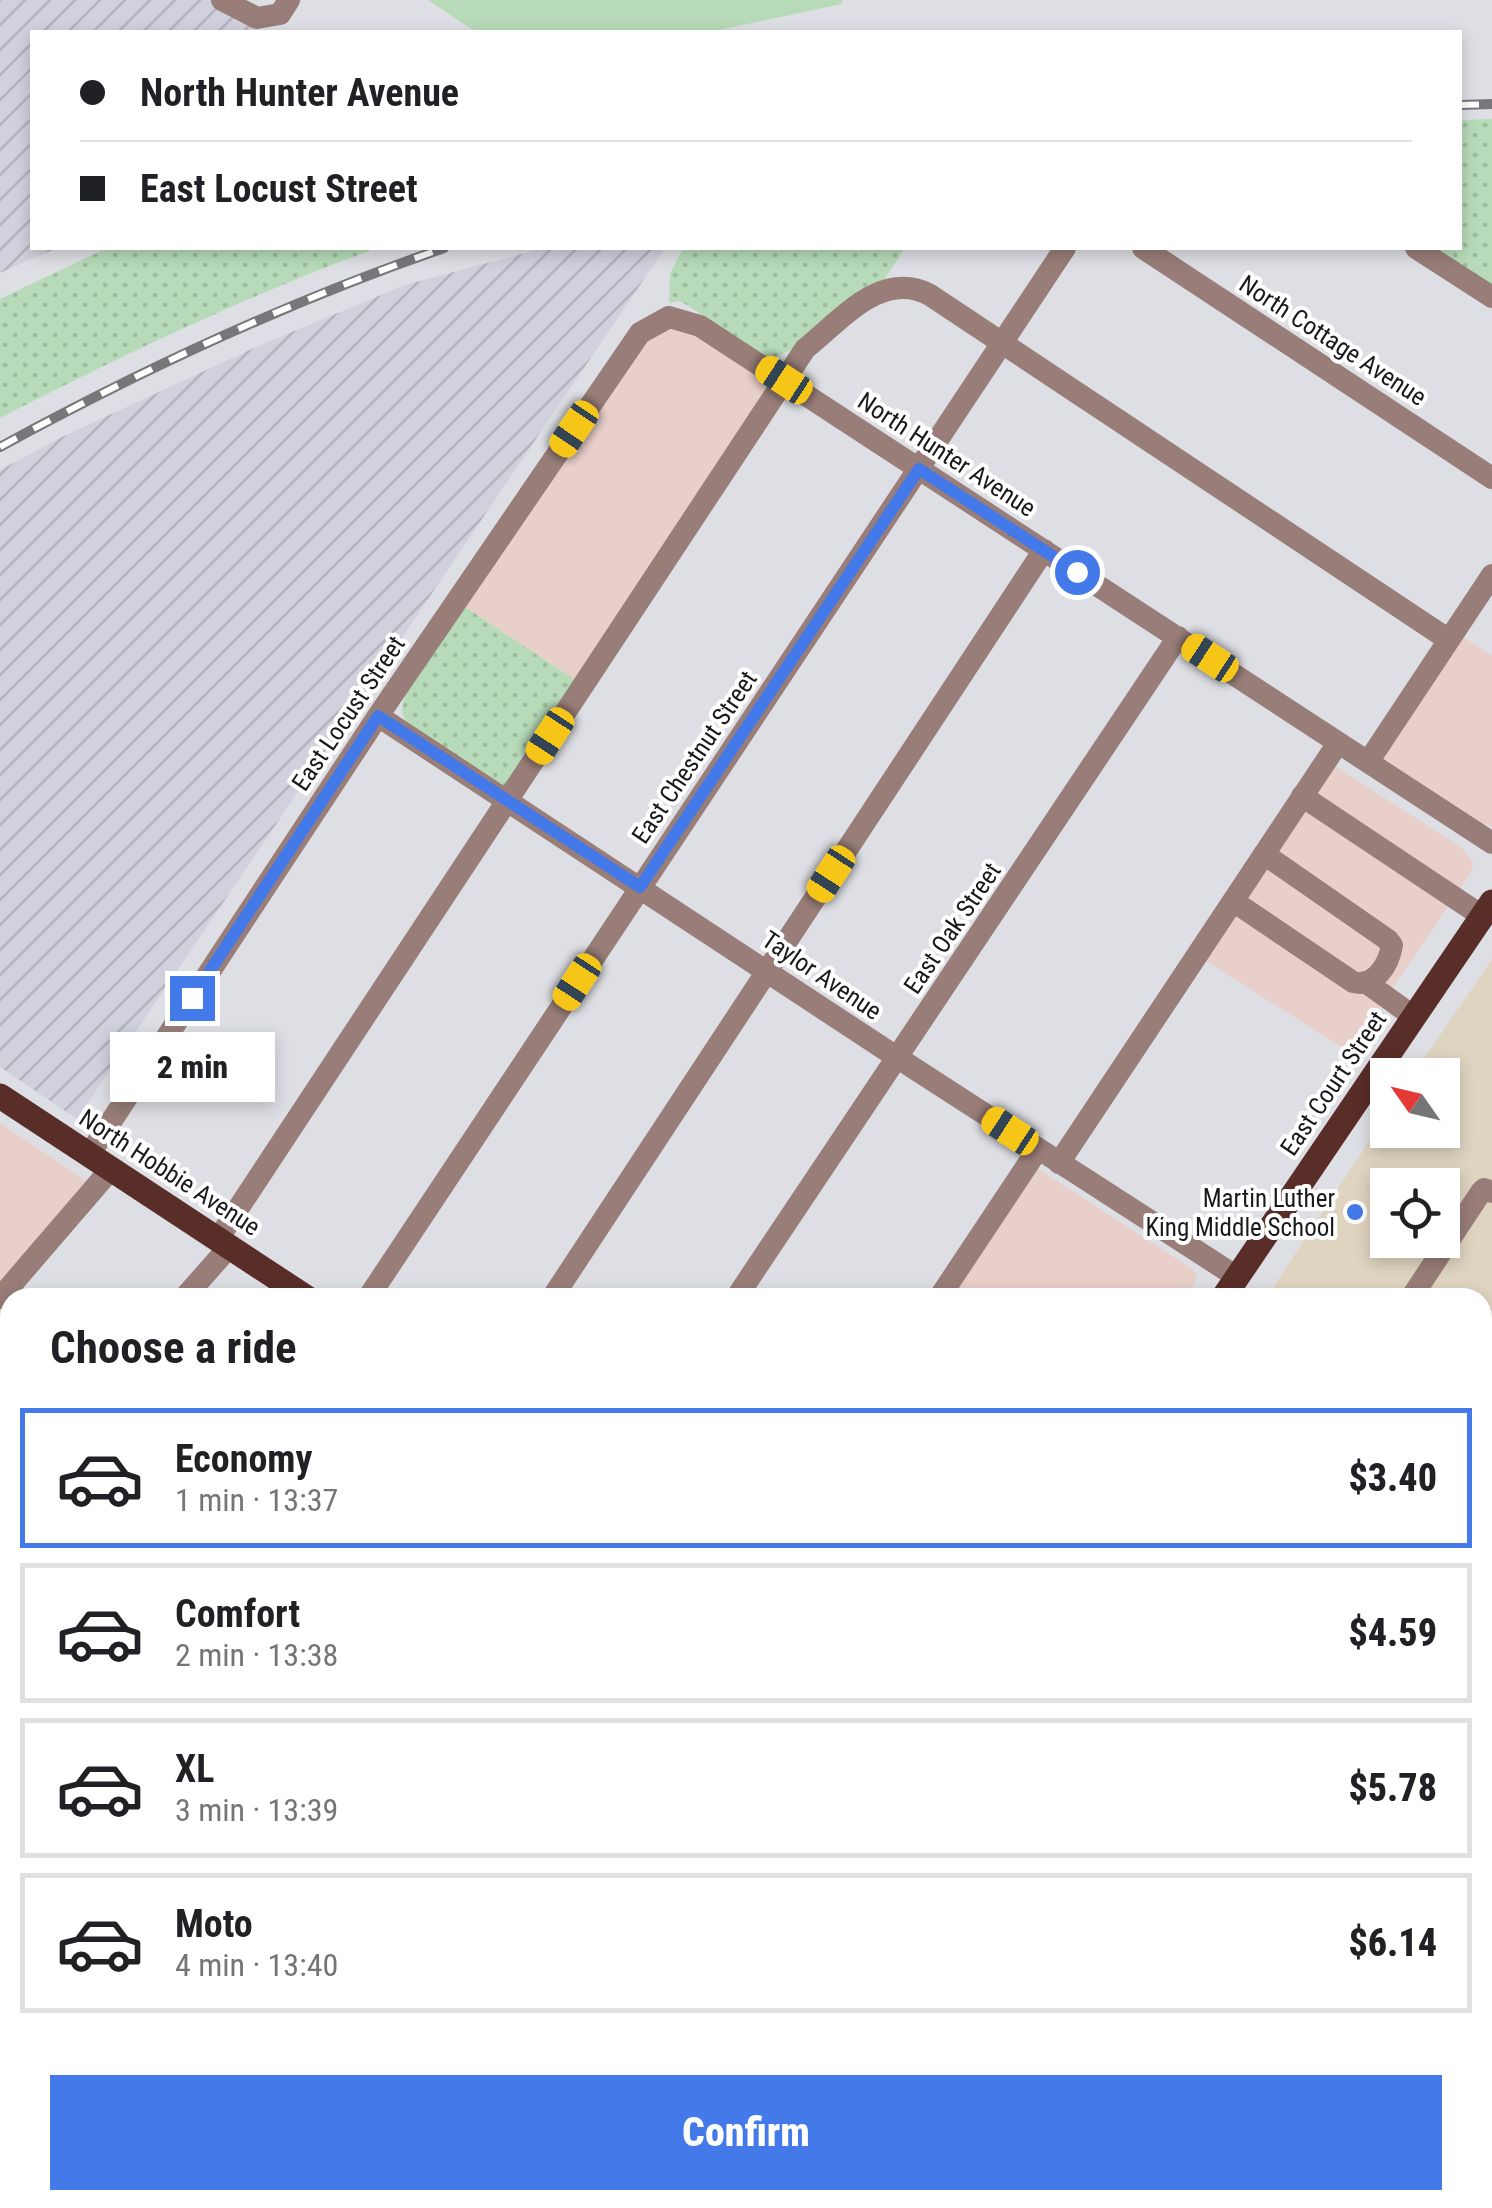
<!DOCTYPE html>
<meta charset="utf-8">
<style>
body{margin:0;font-family:"Roboto Condensed",sans-serif;background:#f2f2f2;color:#202124;height:100vh;display:flex;flex-direction:column;font-size:38px;white-space:nowrap}
*{box-sizing:border-box;margin:0}
p{font-size:32px;color:#757577}
.icon{flex:none;width:55px;height:55px;fill:none;stroke:currentColor;stroke-width:2;stroke-linecap:round;stroke-linejoin:round}
.map{position:relative;flex:1;overflow:hidden}
.side{position:absolute;left:0px;top:1288px;width:1492px;height:922px;display:flex;flex-direction:column;background:#fff;border-radius:30px 30px 0 0;box-shadow:0 5px 15px #0003}
.side>*{flex:none}
.hud{position:absolute;left:30px;top:30px;width:1432px;height:220px;border-radius:0px;box-shadow:0 5px 15px #0003;display:grid;align-content:center;height:220px;padding:0 50px;background:#fff}
.needle{width:65px;rotate:304deg}
.controls{position:absolute;left:1370px;top:1058px;display:grid;gap:20px}
.controls a{display:grid;place-items:center;width:90px;height:90px;border-radius:0px;background:#fff;box-shadow:0 5px 15px #0003;font-size:50px}
.end{position:absolute;width:45px;height:45px;margin:-22px;border:12px solid #4479ea;background:#fff;box-shadow:0 0 0 5px #fff}
.from{border-radius:50%}
.bubble{position:absolute;height:70px;border-radius:0px;background:#fff;box-shadow:0 5px 15px #0003;font-size:32px;font-weight:800;line-height:70px;text-align:center}
.car{position:absolute;width:30px;height:60px;margin:-30px -15px;border-radius:12px;box-shadow:0 0 8px 2px #0007;background:linear-gradient(#f5c518 24%,#345 0 40%,#f5c518 0 76%,#345 0 86%,#f5c518 0)}
.hud b{display:flex;align-items:center;gap:35px;height:95px;font-size:38px}
.hud b+b{border-top:2px solid #e0e0e0}
.hud i{width:25px;height:25px;background:#202124}
ul{padding:0;list-style:none}
li{display:flex;align-items:center;gap:30px;height:140px;margin:0 20px 15px;padding:0 30px;border:5px solid #e0e0e0;border-radius:0px}
li div{flex:1}
li b{display:block;font-size:38px}
li em{font-style:normal;font-weight:800}
li.active{border-color:#4479ea}
li>.icon{width:90px;height:90px;stroke-width:1.5}
h2{padding:0 50px;font-size:45px;line-height:120px}
.cta{display:flex;gap:20px;margin-top:auto;padding:20px 50px}
.cta a{flex:1;height:115px;border-radius:0px;background:#4479ea;color:#fff;font-size:40px;font-weight:800;line-height:115px;text-align:center}
.map>svg:first-child{display:block}
.commercial{fill:#e8cfc9}
.industrial{fill:url(#industrial-furrows)}
.education{fill:#dfd4c0;fill-rule:evenodd}
.grass{fill:url(#grass-dots)}
.green{fill:#b7dbb9}
.lines{fill:none;stroke-linecap:round;stroke-linejoin:round}
.minor{stroke:#987d78;stroke-width:22}
.major{stroke:#592d28;stroke-width:25}
.rail-casing{stroke:#77777a;stroke-width:10}
.rail{stroke:#fff;stroke-width:6;stroke-dasharray:19;stroke-linecap:butt}
.route{stroke:#4479ea;stroke-width:12}
.poi-dot{fill:#4479ea;stroke:#fff;stroke-width:4}
.labels{text-anchor:middle;stroke-width:8;stroke-linejoin:round;paint-order:stroke}
.street-label{font-size:25px;fill:#19191b;stroke:#fff}
.poi-label{font-size:25px;fill:#19191b;stroke:#fff;text-anchor:end}
</style>
<div class="map">
<svg width="1492" height="2208" viewBox="0 0 1492 2208">
<defs>
<pattern id="industrial-furrows" width="10" height="10" patternUnits="userSpaceOnUse" patternTransform="scale(2.5)"><rect width="10" height="10" fill="#d0d1dd"/><path d="M-1 1l2-2M0 10L10 0M9 11l2-2" fill="none" stroke="#b2b3bd"/></pattern>
<pattern id="grass-dots" width="8" height="8" patternUnits="userSpaceOnUse" patternTransform="scale(2.5)"><rect width="8" height="8" fill="#b7dbb9"/><path d="M2 2h.1M6 6h.1" fill="none" stroke="#9dbb9e" stroke-width="1.8" stroke-linecap="round"/></pattern>
</defs>
<rect width="100%" height="100%" fill="#dedfe4"/>
<path class="commercial" d="M 662,330 L 676,330 L 701,338 L 773,388 L 577,681 L 465,607 L 640,345 Z
M 1460,635 L 1492,656 L 1492,826 L 1477,822 L 1379,758 Z
M 1332,764 L 1462,848 L 1473,863 L 1471,873 L 1349,1052 L 1203,959 Z
M 0,1123 L 91,1184 L 0,1289 Z
M 1032,1165 L 1194,1270 L 1197,1277 L 1188,1297 L 945,1298 Z
M 347,2200 L 524,2200 L 516,2208 L 355,2208 Z"/>
<path class="industrial" d="M 0,0 L 210,0 L 260,32 L 32,32 L 32,248 L 57,248 L 0,273 Z
M 544,248 L 665,248 L 77,1119 L 0,1067 L 0,470 L 64,436 L 256,347 L 405,285 Z"/>
<path class="education" d="M 1492,959 L 1492,1500 L 1483,1514 L 1482,1298 L 1266,1298 L 1387,1114 L 1388,1130 L 1442,1130 L 1442,1075 L 1413,1075 ZM 1388,1185 L 1442,1185 L 1442,1240 L 1388,1240 Z"/>
<path class="grass" d="M 1492,119 L 1492,291 L 1427,248 L 1460,248 L 1460,120 Z
M 107,248 L 377,248 C 248,295 123,355 0,418 L 0,299 Z
M 683,248 L 905,248 L 880,286 L 800,345 L 771,360 L 687,305 L 679,301 L 669,303 L 670,274 Z
M 465,607 L 577,681 L 507,788 L 409,725 C 403,718 401,713 403,703 C 409,679 450,630 465,607 Z"/>
<path class="green" d="M 428,0 L 843,0 L 841,4 L 710,32 L 476,32 Z"/>
<g class="lines">
<path class="minor" d="M 222,0 L 257,18 L 280,14 L 289,0
M 1143,248 L 1492,478
M 1416,248 L 1492,297
M 378,716 L 898,1058 L 1237,1277
M 1368,762 L 1492,575
M 1302,796 L 1482,916
M 1233,901 L 1353,982 C 1375,988 1389,964 1392,945 L 1388,940 L 1264,854
M 1367,983 L 1414,1017
M 89,1155 L 378,716 L 640,333 L 669,317 L 700,326 L 1492,843
M 1059,1163 L 1338,743
M 218,1239 L 805,349 C 841,320 882,269 930,295 L 1449,640
M 0,1298 L 111,1169
M 184,1298 L 230,1246
M 368,1298 L 1065,248
M 552,1298 L 1044,550
M 736,1298 L 1178,637
M 939,1298 L 1038,1149
M 1411,1298 L 1481,1192 L 1484,1189 L 1492,1192
M 0,1414 L 10,1422
M 0,1502 L 10,1491
M 1482,1546 L 1492,1531
M 1482,1648 L 1492,1655
M 0,1654 L 10,1664
M 1482,1843 L 1492,1850
M 0,1904 L 10,1913
M 1482,2009 L 1492,1998
M 0,2153 L 10,2142
M 52,2200 L 61,2208
M 327,2200 L 336,2208
M 1128,2200 L 1140,2208
M 1434,2200 L 1446,2208
M 833,2208 L 838,2200
M 1038,2208 L 1043,2200
M 1318,2208 L 1324,2200"/>
<path class="major" d="M 0,1096 L 307,1298
M 1223,1298 L 1492,902
M 569,2208 L 577,2200"/>
<defs>
<path id="rail" d="M 1460,105 L 1492,104
M 0,447 C 143,369 290,301 444,248"/>
</defs>
<use href="#rail" class="rail-casing"/>
<use href="#rail" class="rail"/>
</g>
<g class="lines">
<path class="route" d="M 192,998 L 378,716 L 640,887 L 919,469 L 1077,572"/>
</g>
<circle class="poi-dot" cx="1355" cy="1212" r="10"/>
<g class="labels">
<g class="street-label">
<text transform="translate(1333 340) rotate(33)" y="9">North Cottage Avenue</text>
<text transform="translate(947 454) rotate(33)" y="9">North Hunter Avenue</text>
<text transform="translate(348 713) rotate(-56)" y="9">East Locust Street</text>
<text transform="translate(694 757) rotate(-56)" y="9">East Chestnut Street</text>
<text transform="translate(952 928) rotate(-56)" y="9">East Oak Street</text>
<text transform="translate(822 975) rotate(34)" y="9">Taylor Avenue</text>
<text transform="translate(1333 1083) rotate(-56)" y="9">East Court Street</text>
<text transform="translate(170 1172) rotate(33)" y="9">North Hobbie Avenue</text>
</g>
<g class="poi-label">
<text x="1335" y="1207">Martin Luther<tspan x="1335" dy="29">King Middle School</tspan></text>
</g>
</g>
</svg>
<div class="controls">
<a><svg class="needle" viewBox="-14 -14 28 28"><path d="M0-13l5 13h-10z" fill="#e53935"/><path d="M0 13l5-13h-10z" fill="#757577"/></svg></a>
<a><svg class="icon" aria-label="locate" viewBox="0 0 24 24"><circle cx="12" cy="12" r="6"/><path d="M12 2v4M12 18v4M2 12h4M18 12h4"/></svg></a>
</div>
<i class="end from" style="left:1077px;top:572px"></i>
<i class="end" style="left:192px;top:998px"></i>
<div class="bubble" style="left:110px;top:1032px;width:165px">2 min</div>
<i class="car" style="left:784px;top:380px;rotate:303deg"></i>
<i class="car" style="left:574px;top:429px;rotate:214deg"></i>
<i class="car" style="left:1210px;top:658px;rotate:303deg"></i>
<i class="car" style="left:550px;top:736px;rotate:213deg"></i>
<i class="car" style="left:831px;top:874px;rotate:213deg"></i>
<i class="car" style="left:577px;top:982px;rotate:213deg"></i>
<i class="car" style="left:1010px;top:1131px;rotate:303deg"></i>
<div class="hud">
<b><i class="from"></i>North Hunter Avenue</b>
<b><i></i>East Locust Street</b>
</div>
<section class="side">
<h2>Choose a ride</h2>
<ul>
<li class="active"><svg class="icon" aria-label="car" viewBox="0 0 24 24"><path d="M5 17H2v-5l4-1 3-4h7l3 4 3 1v5h-3M9 17h6M6 11h13"/><circle cx="7" cy="17" r="2"/><circle cx="17" cy="17" r="2"/></svg><div><b>Economy</b><p>1 min · 13:37</p></div><em>$3.40</em></li>
<li><svg class="icon" aria-label="car" viewBox="0 0 24 24"><path d="M5 17H2v-5l4-1 3-4h7l3 4 3 1v5h-3M9 17h6M6 11h13"/><circle cx="7" cy="17" r="2"/><circle cx="17" cy="17" r="2"/></svg><div><b>Comfort</b><p>2 min · 13:38</p></div><em>$4.59</em></li>
<li><svg class="icon" aria-label="car" viewBox="0 0 24 24"><path d="M5 17H2v-5l4-1 3-4h7l3 4 3 1v5h-3M9 17h6M6 11h13"/><circle cx="7" cy="17" r="2"/><circle cx="17" cy="17" r="2"/></svg><div><b>XL</b><p>3 min · 13:39</p></div><em>$5.78</em></li>
<li><svg class="icon" aria-label="car" viewBox="0 0 24 24"><path d="M5 17H2v-5l4-1 3-4h7l3 4 3 1v5h-3M9 17h6M6 11h13"/><circle cx="7" cy="17" r="2"/><circle cx="17" cy="17" r="2"/></svg><div><b>Moto</b><p>4 min · 13:40</p></div><em>$6.14</em></li>
</ul>
<div class="cta"><a>Confirm</a></div>
</section>
</div>
